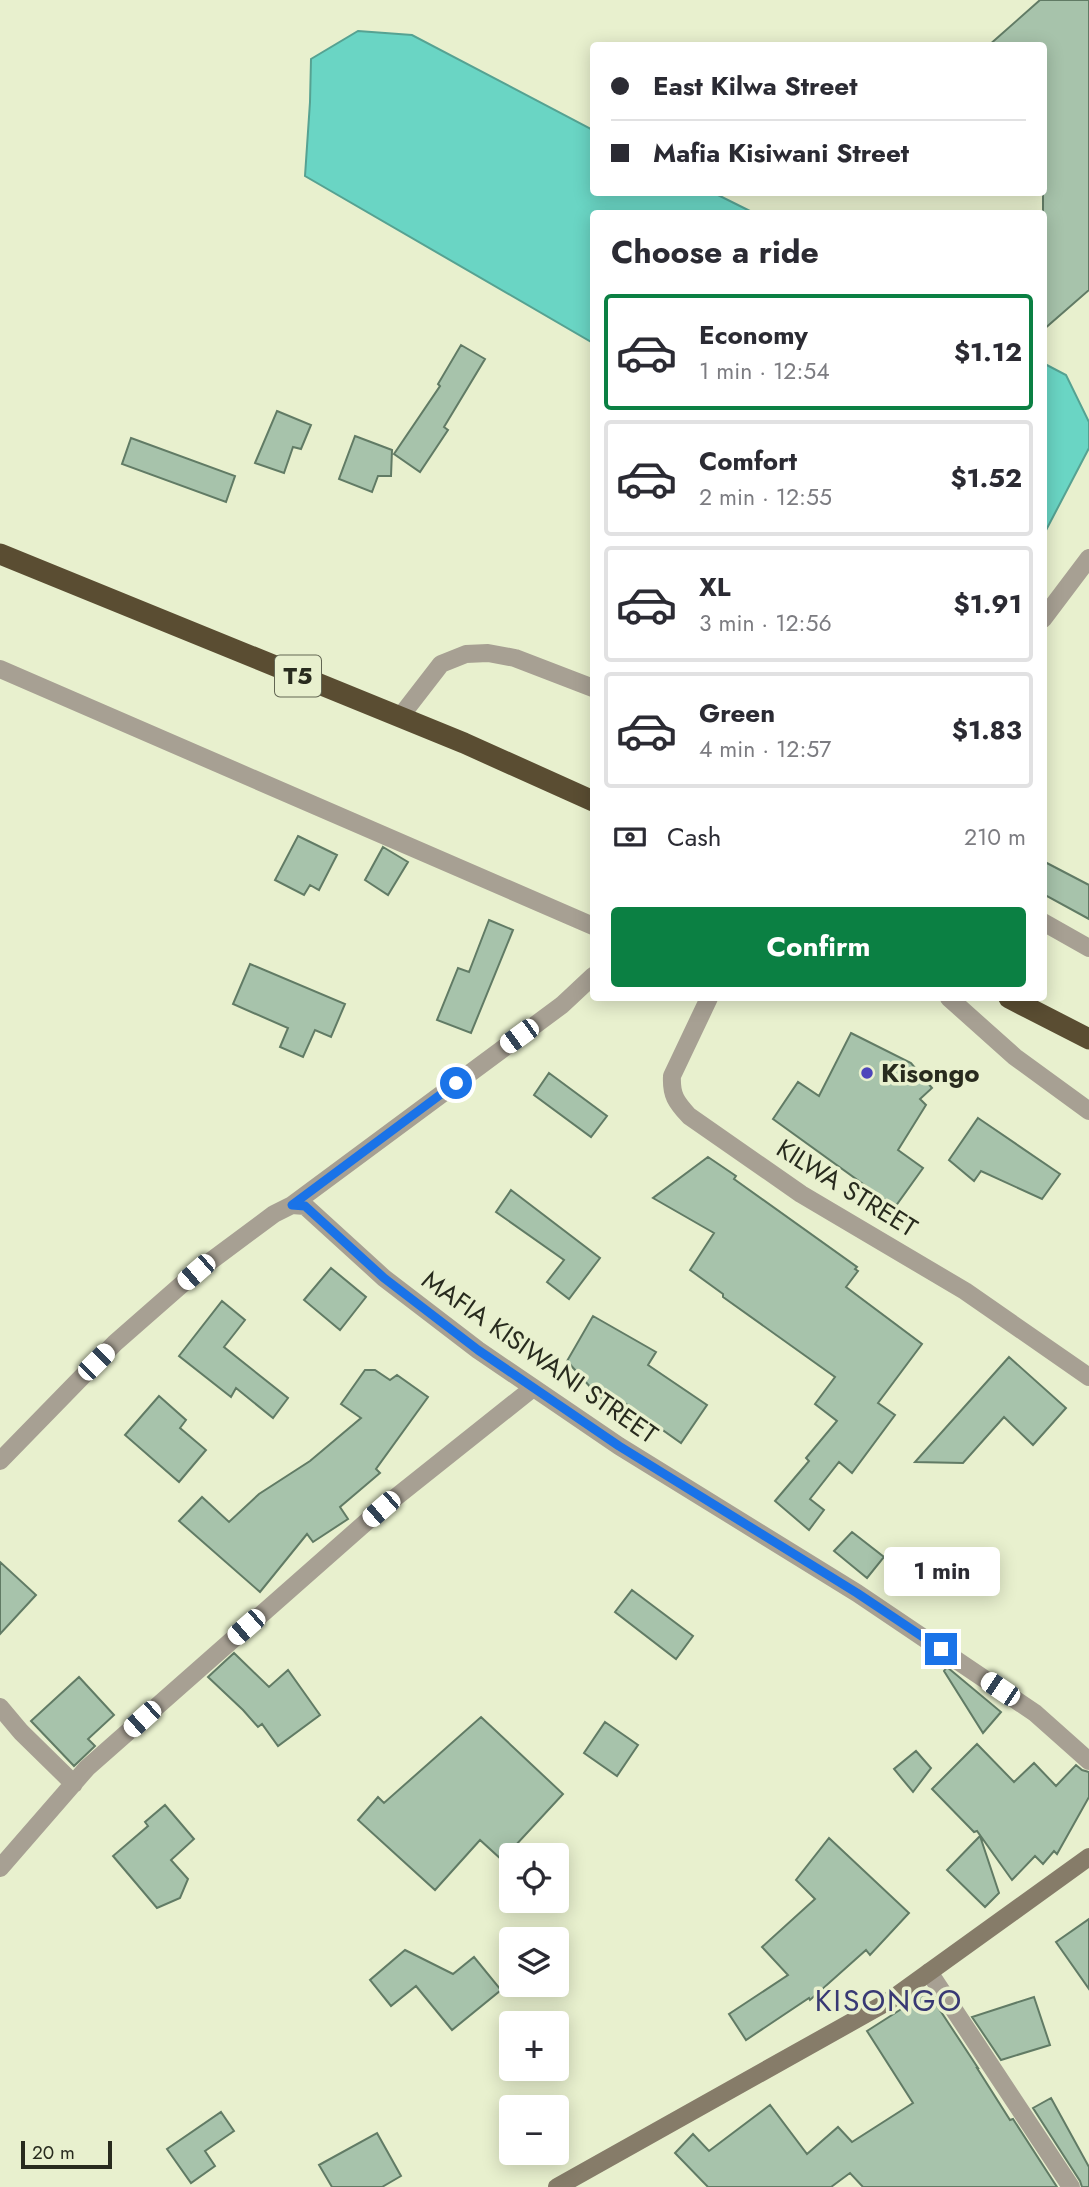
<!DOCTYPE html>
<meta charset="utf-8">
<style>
body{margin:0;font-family:Jost,sans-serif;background:#f2f2f3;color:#2b2b33;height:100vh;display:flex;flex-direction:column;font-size:26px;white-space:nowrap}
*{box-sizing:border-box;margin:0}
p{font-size:23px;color:#7c7c81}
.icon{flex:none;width:38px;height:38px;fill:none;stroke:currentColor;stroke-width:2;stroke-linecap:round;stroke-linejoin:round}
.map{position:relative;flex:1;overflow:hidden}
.panel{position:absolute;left:590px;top:210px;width:457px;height:791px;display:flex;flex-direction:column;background:#fff;border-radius:7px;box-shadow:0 4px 18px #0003}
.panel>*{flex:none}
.banner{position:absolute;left:590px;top:42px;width:457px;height:154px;border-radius:7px;box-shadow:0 4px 18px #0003;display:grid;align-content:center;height:154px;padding:0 21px;background:#fff}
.fabs{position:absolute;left:499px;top:1843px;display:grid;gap:14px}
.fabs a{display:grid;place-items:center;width:70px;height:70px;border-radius:7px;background:#fff;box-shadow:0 4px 18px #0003;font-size:35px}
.scale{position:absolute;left:21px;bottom:18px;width:91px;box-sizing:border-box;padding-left:7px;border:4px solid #282b1e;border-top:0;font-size:19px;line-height:24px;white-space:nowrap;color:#282b1e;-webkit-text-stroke:5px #e8f0ce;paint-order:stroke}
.end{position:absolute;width:32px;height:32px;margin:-16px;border:9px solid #1a73e8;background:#fff;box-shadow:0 0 0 4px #fff}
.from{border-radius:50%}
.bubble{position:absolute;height:49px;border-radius:7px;background:#fff;box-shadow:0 4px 18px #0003;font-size:23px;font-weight:700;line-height:49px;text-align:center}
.car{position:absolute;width:21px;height:42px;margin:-21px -10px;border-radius:9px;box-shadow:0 0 5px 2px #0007;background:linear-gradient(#fff 24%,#345 0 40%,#fff 0 76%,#345 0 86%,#fff 0)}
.banner b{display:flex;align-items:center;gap:24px;height:66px;font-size:26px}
.banner b+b{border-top:2px solid #e1e1e2}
.banner i{width:18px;height:18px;background:#2b2b33}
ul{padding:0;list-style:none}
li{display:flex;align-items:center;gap:21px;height:116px;margin:0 14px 10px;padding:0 7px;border:4px solid #e1e1e2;border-radius:7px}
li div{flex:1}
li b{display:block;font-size:26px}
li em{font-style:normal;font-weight:700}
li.active{border-color:#0b8043}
li>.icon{width:63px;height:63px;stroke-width:1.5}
h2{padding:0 21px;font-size:32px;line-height:84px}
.pay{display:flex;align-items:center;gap:18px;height:77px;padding:0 21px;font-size:26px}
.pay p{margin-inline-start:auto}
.primary-button{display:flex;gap:14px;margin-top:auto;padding:14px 21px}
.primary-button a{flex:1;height:80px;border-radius:7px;background:#0b8043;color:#fff;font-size:28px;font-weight:700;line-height:80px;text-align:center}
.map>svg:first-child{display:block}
.water{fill:#6ad5c4;stroke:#56a292;stroke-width:2}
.building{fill:#a7c3ab;stroke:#617b65;stroke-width:2}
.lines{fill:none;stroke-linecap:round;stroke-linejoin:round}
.street{stroke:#a7a093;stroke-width:18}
.secondary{stroke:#867c69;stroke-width:18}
.highway{stroke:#5a4d32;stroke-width:21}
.route{stroke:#1a73e8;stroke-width:9}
.poi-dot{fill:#4d45bb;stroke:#e8f0ce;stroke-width:2.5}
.labels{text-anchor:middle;stroke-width:7;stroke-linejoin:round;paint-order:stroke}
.shield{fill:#e8f0ce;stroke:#626653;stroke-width:2}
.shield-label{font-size:24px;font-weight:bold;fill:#282b1e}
.poi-label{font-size:26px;font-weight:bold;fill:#282b1e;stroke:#e8f0ce;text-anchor:start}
.street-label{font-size:26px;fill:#282b1e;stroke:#e8f0ce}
.quarter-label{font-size:30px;letter-spacing:2px;fill:#383974;stroke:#e8f0ce}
</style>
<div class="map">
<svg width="1089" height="2187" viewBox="0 0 1089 2187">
<rect width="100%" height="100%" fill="#e8f0ce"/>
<path class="water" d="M 358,31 L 412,35 L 593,130 L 593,192 L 714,193 L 754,213 L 593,214 L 593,343 L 305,176 L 310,102 L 311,59 Z
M 1043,363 L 1066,375 L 1089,422 L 1089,448 L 1043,536 Z"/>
<path class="building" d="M 1040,0 L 1089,0 L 1089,290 L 1043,330 L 1043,46 L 988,46 Z
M 461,345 L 485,359 L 444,427 L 448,430 L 420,472 L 394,454 L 440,386 L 438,384 Z
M 277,411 L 311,425 L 301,449 L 293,447 L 284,473 L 255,463 Z
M 355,436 L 392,450 L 391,476 L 378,476 L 372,492 L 339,479 Z
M 131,438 L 235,476 L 226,502 L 122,464 Z
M 298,836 L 337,855 L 319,890 L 310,885 L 304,895 L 275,880 Z
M 383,847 L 408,862 L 388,895 L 365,880 Z
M 1043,861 L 1089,885 L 1089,919 L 1043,894 Z
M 489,920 L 513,930 L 471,1033 L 437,1020 L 458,968 L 469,972 Z
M 250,964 L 345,1004 L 331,1037 L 315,1030 L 303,1057 L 280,1047 L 288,1028 L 233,1004 Z
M 851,1033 L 911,1063 L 932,1088 L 920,1099 L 926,1105 L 898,1150 L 923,1168 L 895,1207 L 773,1119 L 798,1082 L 819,1096 Z
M 549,1073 L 607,1116 L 591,1137 L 534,1095 Z
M 978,1118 L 1060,1174 L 1042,1199 L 981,1171 L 974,1181 L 949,1160 Z
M 708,1157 L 736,1176 L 734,1179 L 857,1267 L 855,1269 L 858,1271 L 846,1287 L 922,1344 L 878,1403 L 895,1415 L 852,1473 L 839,1462 L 810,1499 L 824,1510 L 809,1530 L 775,1501 L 809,1461 L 806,1458 L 837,1421 L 815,1404 L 835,1377 L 723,1297 L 723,1294 L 690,1270 L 714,1233 L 653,1198 Z
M 511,1190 L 600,1258 L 569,1299 L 547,1282 L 564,1260 L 496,1212 Z
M 331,1268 L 366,1297 L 340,1330 L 304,1300 Z
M 222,1301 L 245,1320 L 224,1347 L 288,1398 L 273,1418 L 236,1388 L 231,1397 L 179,1356 Z
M 593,1316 L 656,1352 L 648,1365 L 707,1405 L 681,1443 L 626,1404 L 618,1418 L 567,1361 Z
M 1009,1357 L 1066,1408 L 1033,1445 L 1004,1417 L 963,1463 L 915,1462 Z
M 365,1370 L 375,1370 L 390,1380 L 397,1375 L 428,1397 L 376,1469 L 380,1473 L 340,1507 L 348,1519 L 313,1542 L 307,1534 L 260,1592 L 179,1521 L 202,1497 L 229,1522 L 259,1494 L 310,1461 L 361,1418 L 341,1404 Z
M 159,1396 L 186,1420 L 180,1428 L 206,1450 L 179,1482 L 125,1435 Z
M 852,1532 L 884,1557 L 867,1578 L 834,1551 Z
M 0,1562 L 36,1595 L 0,1634 Z
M 632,1590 L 693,1636 L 676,1659 L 615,1612 Z
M 234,1653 L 269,1687 L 288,1670 L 320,1715 L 278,1746 L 262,1724 L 258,1727 L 243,1710 L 208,1677 Z
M 947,1667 L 1001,1712 L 983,1733 L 944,1671 Z
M 79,1677 L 114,1715 L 88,1739 L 95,1746 L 74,1766 L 31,1721 Z
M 481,1717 L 563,1794 L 502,1860 L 480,1840 L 435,1890 L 358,1820 L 378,1797 L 384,1803 Z
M 605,1722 L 638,1745 L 617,1776 L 584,1753 Z
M 977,1744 L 1014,1782 L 1034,1763 L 1056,1786 L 1076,1765 L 1082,1770 L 1089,1772 L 1089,1797 L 1057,1854 L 1054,1851 L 1043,1864 L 1035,1856 L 1012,1880 L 977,1831 L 974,1832 L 932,1789 Z
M 916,1751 L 931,1768 L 913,1792 L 894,1769 Z
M 165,1805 L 194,1839 L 171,1860 L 188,1879 L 180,1898 L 157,1908 L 113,1856 L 148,1826 L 145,1822 Z
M 980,1836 L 999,1893 L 985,1907 L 947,1870 Z
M 829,1838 L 909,1913 L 870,1955 L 866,1950 L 810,2000 L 809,1998 L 746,2040 L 729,2014 L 788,1975 L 762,1947 L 815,1899 L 796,1880 Z
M 1089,1919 L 1089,1989 L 1056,1942 Z
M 405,1950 L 453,1974 L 474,1957 L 501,1990 L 452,2030 L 416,1986 L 391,2006 L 370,1980 Z
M 928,1992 L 978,2068 L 977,2068 L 1010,2120 L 1013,2119 L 1057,2187 L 863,2187 L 850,2173 L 831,2187 L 708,2187 L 675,2153 L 693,2134 L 709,2151 L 770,2105 L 807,2154 L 838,2127 L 852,2142 L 913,2103 L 867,2031 Z
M 1034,1997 L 1050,2045 L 1001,2060 L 972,2017 Z
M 1051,2098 L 1089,2167 L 1089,2187 L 1082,2187 L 1080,2181 L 1033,2108 Z
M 221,2112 L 234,2131 L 205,2151 L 215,2166 L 191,2183 L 167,2149 Z
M 377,2133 L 401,2176 L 382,2187 L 332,2187 L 319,2165 Z"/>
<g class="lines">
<path class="street" d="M 1043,619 L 1089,558
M 0,669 L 593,926
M 400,717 L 441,664 L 466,654 L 488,653 L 515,658 L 593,688
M 1043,922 L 1089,948
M 709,998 L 672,1076 C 671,1095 676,1102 689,1116 L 801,1194 L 965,1291 L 1089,1377
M 949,998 L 1015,1057 L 1089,1111
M 292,1205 L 562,1005 L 593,976
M 0,1461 L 115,1343 L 196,1272 L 274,1214 L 292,1205 L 305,1206 L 384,1278 L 478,1350 L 619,1446 L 857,1593 L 1035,1713 L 1089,1761
M 0,1707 L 21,1732 L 74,1784
M 0,1868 L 87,1768 L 381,1509 L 533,1388
M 929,1972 L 1071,2187"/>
<path class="secondary" d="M 557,2187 L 889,2001 L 1089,1857"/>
<path class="highway" d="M 0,554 L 464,743 L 593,801
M 1009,998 L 1089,1039"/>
</g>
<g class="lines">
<path class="route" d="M 456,1083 L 292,1205 L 305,1206 L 384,1278 L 478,1350 L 619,1446 L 857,1593 L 941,1649"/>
</g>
<circle class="poi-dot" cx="867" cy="1073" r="7"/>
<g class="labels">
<rect class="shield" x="275" y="655.5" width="46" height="41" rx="5"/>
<g class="shield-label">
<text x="298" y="684">T5</text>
</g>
<g class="poi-label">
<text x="881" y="1082">Kisongo</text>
</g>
<g class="street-label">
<text transform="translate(847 1188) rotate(32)" y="9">KILWA STREET</text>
<text transform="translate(540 1357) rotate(35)" y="9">MAFIA KISIWANI STREET</text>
</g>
<g class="quarter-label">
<text x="889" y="2011">KISONGO</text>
</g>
</g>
</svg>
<div class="fabs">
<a><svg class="icon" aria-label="locate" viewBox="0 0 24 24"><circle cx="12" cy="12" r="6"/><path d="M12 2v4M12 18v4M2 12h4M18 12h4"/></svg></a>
<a><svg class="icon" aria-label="layers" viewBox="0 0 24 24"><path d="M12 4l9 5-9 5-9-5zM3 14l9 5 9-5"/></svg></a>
<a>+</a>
<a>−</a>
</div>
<div class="scale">20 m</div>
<i class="end from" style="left:456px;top:1083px"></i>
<i class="end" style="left:941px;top:1649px"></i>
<div class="bubble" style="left:884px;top:1547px;width:116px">1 min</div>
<i class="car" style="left:519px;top:1036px;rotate:234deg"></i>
<i class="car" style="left:196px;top:1272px;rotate:229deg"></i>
<i class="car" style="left:96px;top:1362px;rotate:45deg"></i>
<i class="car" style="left:381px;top:1509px;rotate:229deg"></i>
<i class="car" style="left:246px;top:1627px;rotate:229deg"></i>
<i class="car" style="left:1000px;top:1689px;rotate:304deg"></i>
<i class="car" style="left:142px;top:1719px;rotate:228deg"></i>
<div class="banner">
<b><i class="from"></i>East Kilwa Street</b>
<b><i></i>Mafia Kisiwani Street</b>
</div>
<section class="panel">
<h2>Choose a ride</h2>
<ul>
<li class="active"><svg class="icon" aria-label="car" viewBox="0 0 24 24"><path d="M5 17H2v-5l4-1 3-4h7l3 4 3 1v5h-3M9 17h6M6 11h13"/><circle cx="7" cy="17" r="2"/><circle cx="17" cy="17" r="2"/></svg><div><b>Economy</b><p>1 min · 12:54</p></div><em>$1.12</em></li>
<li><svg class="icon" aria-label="car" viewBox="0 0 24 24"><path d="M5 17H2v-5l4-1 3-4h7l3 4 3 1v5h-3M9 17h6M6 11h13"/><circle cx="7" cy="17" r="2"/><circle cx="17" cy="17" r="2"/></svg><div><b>Comfort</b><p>2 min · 12:55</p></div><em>$1.52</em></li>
<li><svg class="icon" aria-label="car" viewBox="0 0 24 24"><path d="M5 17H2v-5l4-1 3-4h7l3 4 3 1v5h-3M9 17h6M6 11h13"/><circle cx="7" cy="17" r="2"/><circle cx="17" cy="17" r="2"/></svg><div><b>XL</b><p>3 min · 12:56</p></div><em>$1.91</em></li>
<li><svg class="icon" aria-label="car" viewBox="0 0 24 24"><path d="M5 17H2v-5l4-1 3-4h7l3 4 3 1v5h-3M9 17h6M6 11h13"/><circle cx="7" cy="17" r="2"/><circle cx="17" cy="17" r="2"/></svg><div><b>Green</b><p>4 min · 12:57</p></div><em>$1.83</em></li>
</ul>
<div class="pay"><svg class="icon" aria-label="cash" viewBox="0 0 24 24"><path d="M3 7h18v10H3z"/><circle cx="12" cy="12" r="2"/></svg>Cash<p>210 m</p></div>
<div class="primary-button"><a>Confirm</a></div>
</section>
</div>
